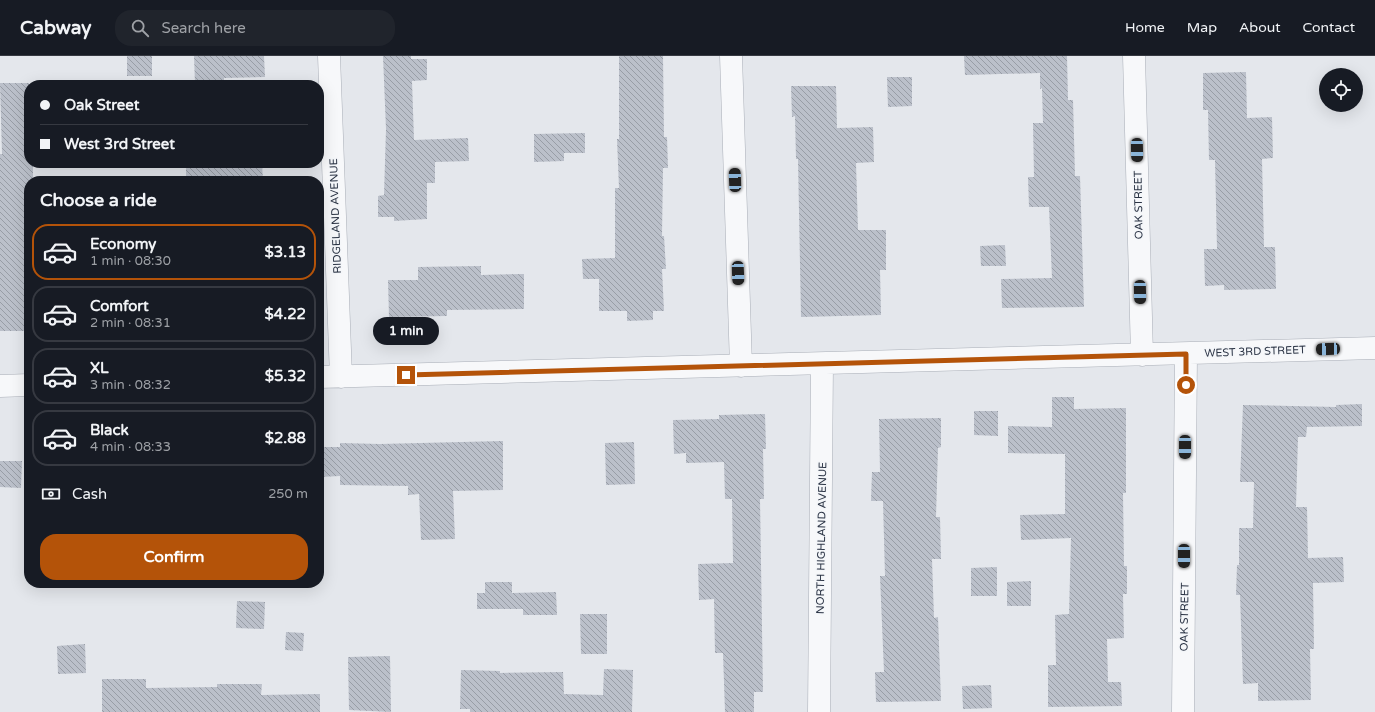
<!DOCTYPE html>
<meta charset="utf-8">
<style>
body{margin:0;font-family:"Varela Round",sans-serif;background:#20242c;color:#f1f3f6;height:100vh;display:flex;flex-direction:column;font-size:15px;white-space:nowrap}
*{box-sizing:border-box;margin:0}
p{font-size:13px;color:#9ea1a6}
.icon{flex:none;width:22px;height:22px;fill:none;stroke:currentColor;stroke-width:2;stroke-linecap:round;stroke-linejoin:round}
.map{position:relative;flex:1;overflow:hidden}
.drawer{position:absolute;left:24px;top:120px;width:300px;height:412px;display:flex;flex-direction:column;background:#171b24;border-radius:16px;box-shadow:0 4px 16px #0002}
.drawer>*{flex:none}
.guide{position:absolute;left:24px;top:24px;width:300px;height:88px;border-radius:16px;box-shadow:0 4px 16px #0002;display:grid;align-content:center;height:88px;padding:0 16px;background:#171b24}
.buttons{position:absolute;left:1319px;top:12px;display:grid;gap:8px}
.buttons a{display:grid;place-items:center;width:44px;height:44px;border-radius:50%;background:#171b24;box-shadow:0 4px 16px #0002;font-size:20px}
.end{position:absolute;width:18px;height:18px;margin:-9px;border:5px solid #b45309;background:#fff;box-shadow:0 0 0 2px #fff}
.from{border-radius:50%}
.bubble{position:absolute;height:28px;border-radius:14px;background:#171b24;box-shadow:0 4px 16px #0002;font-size:13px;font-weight:700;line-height:28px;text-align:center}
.car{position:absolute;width:12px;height:24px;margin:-12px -6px;border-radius:5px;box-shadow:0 0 3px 1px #0007;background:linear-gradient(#222 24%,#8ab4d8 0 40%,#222 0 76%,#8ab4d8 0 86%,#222 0)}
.guide b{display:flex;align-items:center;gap:14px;height:38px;font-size:15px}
.guide b+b{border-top:1px solid #363941}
.guide i{width:10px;height:10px;background:#f1f3f6}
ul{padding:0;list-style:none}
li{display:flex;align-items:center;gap:12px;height:56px;margin:0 8px 6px;padding:0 8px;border:2px solid #363941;border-radius:16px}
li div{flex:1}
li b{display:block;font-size:15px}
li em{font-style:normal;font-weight:700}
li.on{border-color:#b45309}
li>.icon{width:36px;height:36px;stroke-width:1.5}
h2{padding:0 16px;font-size:18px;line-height:48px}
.pay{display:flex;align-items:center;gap:10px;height:44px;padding:0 16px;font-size:15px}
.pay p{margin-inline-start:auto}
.primary-button{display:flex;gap:8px;margin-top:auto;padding:8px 16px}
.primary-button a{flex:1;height:46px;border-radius:16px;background:#b45309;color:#fff;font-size:16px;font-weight:700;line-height:46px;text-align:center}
header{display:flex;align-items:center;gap:24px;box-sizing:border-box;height:56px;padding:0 20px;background:#171b24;border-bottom:1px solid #363941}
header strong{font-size:19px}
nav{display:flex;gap:22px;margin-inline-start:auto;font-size:14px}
.search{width:280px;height:36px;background:#20242c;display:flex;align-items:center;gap:10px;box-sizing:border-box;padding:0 14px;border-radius:16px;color:#9ea1a6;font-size:15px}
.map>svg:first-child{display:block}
.building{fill:url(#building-back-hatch)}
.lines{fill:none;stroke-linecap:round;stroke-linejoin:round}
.street-casing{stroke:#a9aeb7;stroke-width:23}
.street{stroke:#f7f8fa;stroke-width:22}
.route{stroke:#b45309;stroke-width:5}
.labels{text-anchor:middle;stroke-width:3;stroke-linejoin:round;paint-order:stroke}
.street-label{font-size:11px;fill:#2b3445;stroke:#f4f6f9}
</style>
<header>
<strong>Cabway</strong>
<div class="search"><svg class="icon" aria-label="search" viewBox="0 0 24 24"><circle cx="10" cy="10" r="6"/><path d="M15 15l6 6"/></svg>Search here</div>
<nav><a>Home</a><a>Map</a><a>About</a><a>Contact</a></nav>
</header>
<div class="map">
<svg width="1375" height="656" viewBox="0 0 1375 656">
<defs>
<pattern id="building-back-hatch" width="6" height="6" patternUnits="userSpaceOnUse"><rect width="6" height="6" fill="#bbc0ca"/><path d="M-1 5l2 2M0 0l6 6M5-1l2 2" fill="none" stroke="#989da6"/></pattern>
</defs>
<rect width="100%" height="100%" fill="#e4e7ec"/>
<path class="building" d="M 127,0 L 152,0 L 152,20 L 127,20 Z
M 194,0 L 264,0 L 265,21 L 224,22 L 224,28 L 195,28 Z
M 383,0 L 411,0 L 411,3 L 427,3 L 427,24 L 412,25 L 414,84 L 468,82 L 469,105 L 435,106 L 435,127 L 427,127 L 427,163 L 394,165 L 394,161 L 378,161 L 378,140 L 384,139 L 386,73 Z
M 619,0 L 663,0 L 664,81 L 667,81 L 668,112 L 663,112 L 662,180 L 664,180 L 666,213 L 662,213 L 664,255 L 653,255 L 653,264 L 627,265 L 627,255 L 599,255 L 599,223 L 583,223 L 582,203 L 615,202 L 615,132 L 619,132 L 617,83 L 619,83 Z
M 964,0 L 1067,0 L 1068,44 L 1073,44 L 1075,120 L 1080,120 L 1084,251 L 1002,252 L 1001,223 L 1052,222 L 1049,151 L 1029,151 L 1028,121 L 1034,121 L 1033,67 L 1043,67 L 1042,32 L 1040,33 L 1040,17 L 965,19 Z
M 1246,16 L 1247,62 L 1272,61 L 1273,102 L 1262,103 L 1264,191 L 1275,191 L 1276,233 L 1224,234 L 1224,229 L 1205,230 L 1204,193 L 1217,193 L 1215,104 L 1209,104 L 1208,54 L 1203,54 L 1203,17 Z
M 887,21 L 912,21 L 912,50 L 888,51 Z
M 0,27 L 29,27 L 29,107 L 33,107 L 33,125 L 29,125 L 29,275 L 0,275 L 0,98 L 2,98 Z
M 791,30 L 836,30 L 837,72 L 873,71 L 874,106 L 856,107 L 858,174 L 886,174 L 886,214 L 880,214 L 881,259 L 801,261 L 798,103 L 796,103 L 795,60 L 792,61 Z
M 585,77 L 585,97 L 564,97 L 564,105 L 534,106 L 534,78 Z
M 186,107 L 262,107 L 263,125 L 186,125 Z
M 1005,189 L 1006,210 L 981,210 L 980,190 Z
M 481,210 L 481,219 L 524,218 L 524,253 L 447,254 L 447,260 L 389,261 L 388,224 L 418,224 L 418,211 Z
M 1052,341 L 1074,341 L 1074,353 L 1126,352 L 1126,437 L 1123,437 L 1124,510 L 1127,510 L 1127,538 L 1123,538 L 1124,582 L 1107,583 L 1108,626 L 1121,626 L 1122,650 L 1048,651 L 1048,609 L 1056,609 L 1055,559 L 1069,558 L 1071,482 L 1021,484 L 1020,459 L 1065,458 L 1065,398 L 1008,397 L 1008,370 L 1052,371 Z
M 1362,348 L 1362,370 L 1307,371 L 1306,381 L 1298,381 L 1296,451 L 1307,451 L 1308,502 L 1343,501 L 1344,526 L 1313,527 L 1314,593 L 1310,593 L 1311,644 L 1258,645 L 1258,627 L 1243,628 L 1240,539 L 1236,539 L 1237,509 L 1239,509 L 1239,472 L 1253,472 L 1254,426 L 1240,426 L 1243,349 L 1336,351 L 1336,349 Z
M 974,355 L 998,355 L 998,380 L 974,379 Z
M 765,358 L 766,393 L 763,393 L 764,443 L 760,443 L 763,636 L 754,636 L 754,656 L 725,656 L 723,597 L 715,597 L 714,543 L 699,544 L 698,508 L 733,507 L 732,443 L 725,443 L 724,406 L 686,407 L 686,397 L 674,398 L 673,364 L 719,363 L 719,359 Z
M 941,362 L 941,391 L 938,392 L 936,461 L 940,461 L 941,503 L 932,503 L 934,562 L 938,561 L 941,645 L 876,646 L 875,616 L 884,616 L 880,520 L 885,520 L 883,445 L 871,445 L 872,416 L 880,416 L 879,363 Z
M 503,385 L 503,434 L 453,435 L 455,483 L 421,484 L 419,438 L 408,439 L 408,430 L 340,429 L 340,420 L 319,421 L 319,391 L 340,391 L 340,387 L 380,388 Z
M 634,386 L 635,428 L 606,429 L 605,387 Z
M 0,405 L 22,405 L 21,432 L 0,431 Z
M 997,511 L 997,540 L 971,540 L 971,512 Z
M 1031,525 L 1031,550 L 1007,550 L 1007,526 Z
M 485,526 L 512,526 L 512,537 L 556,536 L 557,559 L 523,559 L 523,553 L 477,553 L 477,537 L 485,537 Z
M 237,545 L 265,546 L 264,573 L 236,572 Z
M 580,558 L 607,558 L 607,598 L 581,598 Z
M 286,576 L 304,577 L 303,595 L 285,594 Z
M 85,588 L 86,617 L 58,618 L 57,590 Z
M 390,600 L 391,656 L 349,654 L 348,601 Z
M 604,613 L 633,614 L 632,656 L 470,656 L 470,653 L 460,653 L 461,614 L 500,615 L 500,617 L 563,616 L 564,638 L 603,639 Z
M 102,623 L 146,623 L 146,632 L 217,631 L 217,628 L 262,628 L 261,639 L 320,638 L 320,656 L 102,656 Z
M 991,629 L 992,652 L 963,653 L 962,630 Z"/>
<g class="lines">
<defs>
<path id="street" d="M 329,0 L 341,321
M 731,0 L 741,310
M 1134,0 L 1142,299
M 319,321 L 1375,292
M 0,330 L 29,329
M 819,656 L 822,308
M 1183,656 L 1186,298"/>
</defs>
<use href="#street" class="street-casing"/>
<use href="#street" class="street"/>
</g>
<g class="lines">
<path class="route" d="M 406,319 L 1186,298 L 1186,329"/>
</g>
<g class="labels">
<g class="street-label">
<text transform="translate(1138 149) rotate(-91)" y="4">OAK STREET</text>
<text transform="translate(335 160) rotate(-92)" y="4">RIDGELAND AVENUE</text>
<text transform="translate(1255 295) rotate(-2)" y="4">WEST 3RD STREET</text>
<text transform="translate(821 482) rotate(-89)" y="4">NORTH HIGHLAND AVENUE</text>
<text transform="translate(1184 561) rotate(-89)" y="4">OAK STREET</text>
</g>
</g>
</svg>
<div class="buttons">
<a><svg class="icon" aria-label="locate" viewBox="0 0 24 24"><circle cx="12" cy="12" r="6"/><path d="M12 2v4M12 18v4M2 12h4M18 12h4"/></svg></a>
</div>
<i class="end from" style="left:1186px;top:329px"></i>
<i class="end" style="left:406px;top:319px"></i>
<div class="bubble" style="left:373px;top:261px;width:66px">1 min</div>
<i class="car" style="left:1137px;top:94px;rotate:179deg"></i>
<i class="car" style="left:735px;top:124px;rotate:358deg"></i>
<i class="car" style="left:738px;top:217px;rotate:178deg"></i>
<i class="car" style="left:1140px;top:236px;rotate:179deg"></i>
<i class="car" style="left:1328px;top:293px;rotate:268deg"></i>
<i class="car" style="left:1185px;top:391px;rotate:180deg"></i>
<i class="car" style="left:1184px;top:500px;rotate:180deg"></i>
<div class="guide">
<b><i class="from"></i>Oak Street</b>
<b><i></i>West 3rd Street</b>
</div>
<section class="drawer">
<h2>Choose a ride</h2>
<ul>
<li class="on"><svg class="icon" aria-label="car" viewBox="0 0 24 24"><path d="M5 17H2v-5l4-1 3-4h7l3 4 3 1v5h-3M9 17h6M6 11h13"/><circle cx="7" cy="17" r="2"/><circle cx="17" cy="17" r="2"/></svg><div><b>Economy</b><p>1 min · 08:30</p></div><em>$3.13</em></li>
<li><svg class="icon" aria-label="car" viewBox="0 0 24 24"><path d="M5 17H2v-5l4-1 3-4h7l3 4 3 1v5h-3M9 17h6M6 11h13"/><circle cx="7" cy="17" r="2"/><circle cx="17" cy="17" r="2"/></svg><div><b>Comfort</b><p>2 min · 08:31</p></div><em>$4.22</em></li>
<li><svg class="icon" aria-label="car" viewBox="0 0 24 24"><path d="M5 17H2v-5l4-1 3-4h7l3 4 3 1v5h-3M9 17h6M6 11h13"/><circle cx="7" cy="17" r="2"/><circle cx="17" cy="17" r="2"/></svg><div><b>XL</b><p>3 min · 08:32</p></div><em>$5.32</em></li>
<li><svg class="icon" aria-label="car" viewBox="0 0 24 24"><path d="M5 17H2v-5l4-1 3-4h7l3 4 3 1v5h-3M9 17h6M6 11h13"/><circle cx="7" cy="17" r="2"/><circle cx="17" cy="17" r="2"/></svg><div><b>Black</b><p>4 min · 08:33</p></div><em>$2.88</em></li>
</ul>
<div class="pay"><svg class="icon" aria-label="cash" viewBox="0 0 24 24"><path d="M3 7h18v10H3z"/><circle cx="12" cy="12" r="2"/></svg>Cash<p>250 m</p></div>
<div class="primary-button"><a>Confirm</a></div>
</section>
</div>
